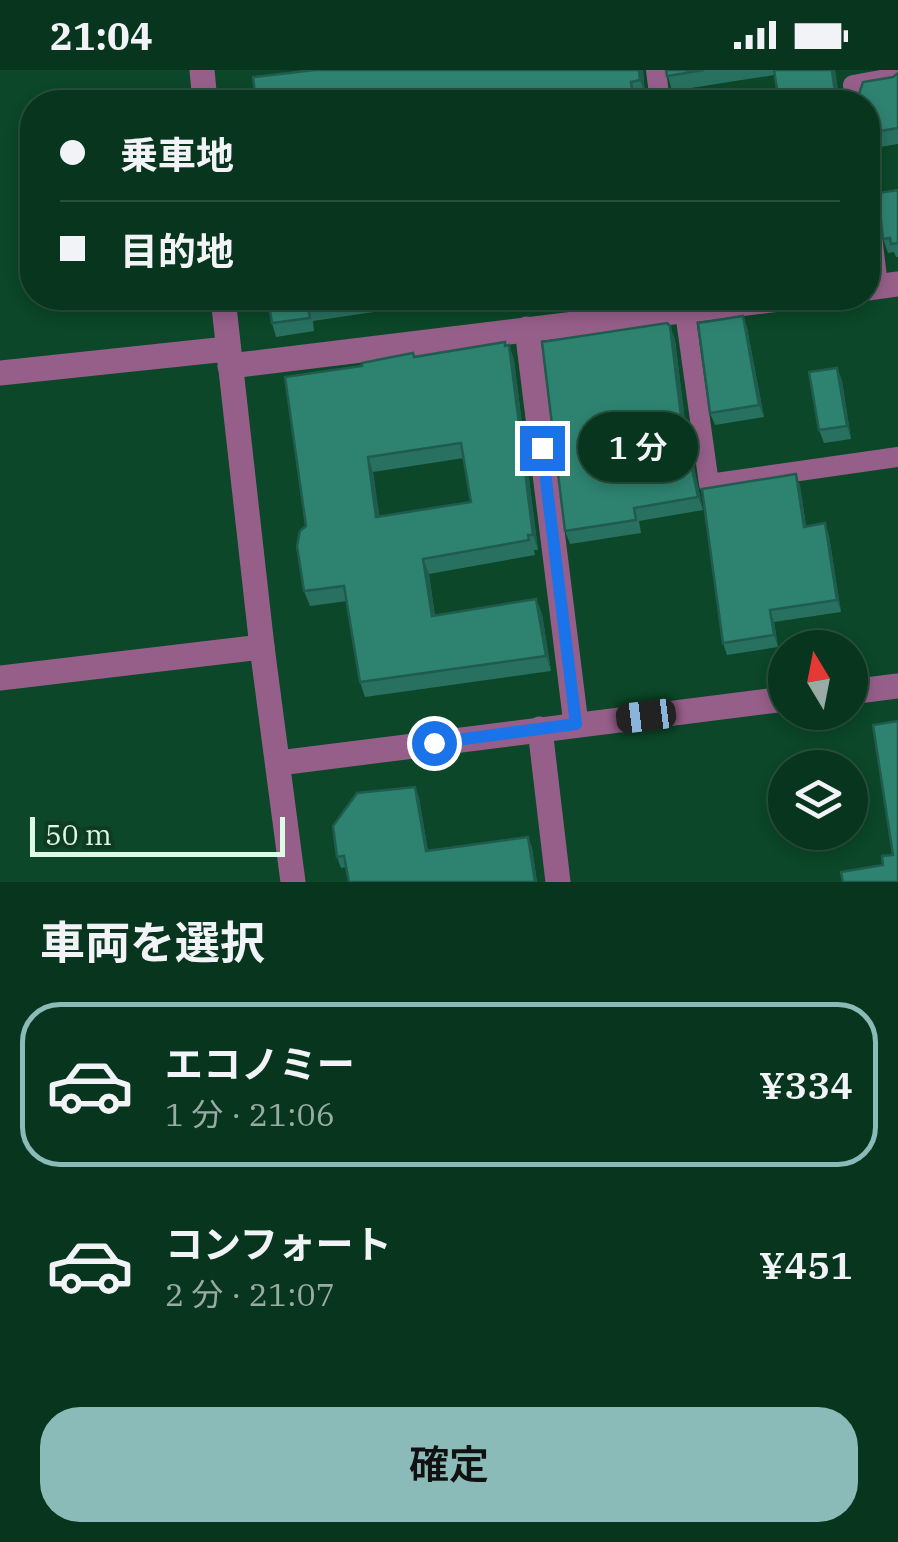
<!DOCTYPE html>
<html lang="ja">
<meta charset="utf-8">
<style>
body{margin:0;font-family:"IBM Plex Serif","Noto Sans JP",serif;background:#16402b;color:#f1f3f6;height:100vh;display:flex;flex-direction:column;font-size:38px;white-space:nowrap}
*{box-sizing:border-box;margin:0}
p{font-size:32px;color:#98aba4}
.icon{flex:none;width:55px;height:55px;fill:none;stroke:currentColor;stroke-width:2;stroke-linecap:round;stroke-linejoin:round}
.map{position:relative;height:812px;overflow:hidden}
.drawer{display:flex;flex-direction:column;background:#08351e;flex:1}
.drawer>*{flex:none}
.top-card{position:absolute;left:20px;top:20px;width:860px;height:220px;border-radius:40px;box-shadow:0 5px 15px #0003,0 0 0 2px #29503c;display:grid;align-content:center;height:220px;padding:0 40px;background:#08351e}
.needle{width:65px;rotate:350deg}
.buttons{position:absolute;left:768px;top:560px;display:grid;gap:20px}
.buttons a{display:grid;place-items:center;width:100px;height:100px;border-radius:50%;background:#08351e;box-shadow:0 5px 15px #0003,0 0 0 2px #29503c;font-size:50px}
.scale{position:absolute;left:30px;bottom:25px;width:255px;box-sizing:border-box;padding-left:10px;border:5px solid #ddfae6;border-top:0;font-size:28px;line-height:35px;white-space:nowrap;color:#ddfae6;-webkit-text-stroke:8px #103b23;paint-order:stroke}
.end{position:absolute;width:45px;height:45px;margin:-22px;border:12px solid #1a73e8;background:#fff;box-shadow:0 0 0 5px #fff}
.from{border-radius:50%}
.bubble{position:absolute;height:70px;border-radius:35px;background:#08351e;box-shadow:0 5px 15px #0003,0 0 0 2px #29503c;font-size:32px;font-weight:600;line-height:70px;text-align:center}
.car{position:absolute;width:30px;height:60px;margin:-30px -15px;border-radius:12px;box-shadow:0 0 8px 2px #0007;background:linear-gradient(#222 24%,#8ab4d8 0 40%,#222 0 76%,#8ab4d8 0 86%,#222 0)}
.top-card b{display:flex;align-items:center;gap:35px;height:95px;font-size:38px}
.top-card b+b{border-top:2px solid #29503c}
.top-card i{width:25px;height:25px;background:#f1f3f6}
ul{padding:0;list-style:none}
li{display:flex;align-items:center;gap:30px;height:165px;margin:0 20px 15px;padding:0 20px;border:5px solid transparent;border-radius:40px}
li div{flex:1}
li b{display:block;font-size:38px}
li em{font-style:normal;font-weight:600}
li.active{border-color:#8bbbb9}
li>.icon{width:90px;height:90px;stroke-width:1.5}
h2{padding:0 40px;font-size:45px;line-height:120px}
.action{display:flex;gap:20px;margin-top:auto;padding:20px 40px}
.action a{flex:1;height:115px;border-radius:40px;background:#8bbbb9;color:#111;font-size:40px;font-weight:600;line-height:115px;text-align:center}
.status{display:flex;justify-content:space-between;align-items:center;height:70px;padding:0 50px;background:#08351e;direction:ltr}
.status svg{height:28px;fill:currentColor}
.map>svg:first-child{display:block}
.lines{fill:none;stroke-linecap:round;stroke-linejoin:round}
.service{stroke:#965f8a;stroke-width:20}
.minor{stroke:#965f8a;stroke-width:25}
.tertiary{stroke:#965f8a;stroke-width:25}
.wall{fill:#287160;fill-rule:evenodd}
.shaded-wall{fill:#205c4e}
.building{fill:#2e8370;stroke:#205c4e;stroke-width:2.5;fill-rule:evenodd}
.route{stroke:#1a73e8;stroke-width:12}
</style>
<div class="status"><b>21:04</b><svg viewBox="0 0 49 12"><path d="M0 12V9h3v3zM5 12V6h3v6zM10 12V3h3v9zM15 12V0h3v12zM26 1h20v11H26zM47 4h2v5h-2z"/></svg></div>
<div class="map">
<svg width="898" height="812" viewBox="0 0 898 812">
<rect width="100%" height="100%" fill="#0b4728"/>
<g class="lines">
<path class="service" d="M 656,0 L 660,32
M 855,32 L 853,15 L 898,7
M 868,132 L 878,216
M 683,228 L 709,414 L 898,387"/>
<path class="minor" d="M 868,218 L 898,214
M 527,259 L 576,654
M 230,296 L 788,228
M 0,303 L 227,279
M 0,608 L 262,577
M 540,659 L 558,812"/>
<path class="tertiary" d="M 202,0 L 205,32
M 223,228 L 262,577 L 293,812
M 850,622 L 898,616
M 279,693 L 785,629"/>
</g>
<path class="wall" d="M 315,0 L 643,0 L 645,25 L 636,27 L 637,32 L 256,32 Z
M 666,0 L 835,0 L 838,22 L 843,29 L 858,27 L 898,3 L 898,74 L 868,79 L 868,32 L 779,32 L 774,5 L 672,21 Z
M 898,120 L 898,187 L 896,187 L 894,182 L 888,183 L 883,169 Z
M 268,228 L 393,228 L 394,239 L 313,251 L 314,261 L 276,267 L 272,253 Z
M 482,228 L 539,228 L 539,230 L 485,237 Z
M 743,246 L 747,258 L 764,347 L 715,355 L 710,343 Z
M 670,256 L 675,270 L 686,359 L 703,440 L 639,451 L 641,463 L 570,474 L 565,461 Z
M 509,275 L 514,290 L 538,480 L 534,480 L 535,485 L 429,504 L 435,546 L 536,529 L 542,544 L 551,601 L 365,627 L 360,612 L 347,531 L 310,536 L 304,521 L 306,456 L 362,296 L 415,287 ZM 464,388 L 471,432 L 379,447 L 373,402 Z
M 837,298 L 842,311 L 851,369 L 824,373 L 819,360 Z
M 796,404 L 800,416 L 806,456 L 825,453 L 829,466 L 841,542 L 774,552 L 778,577 L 727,585 L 723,573 Z
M 415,717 L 419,728 L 428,781 L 528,767 L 532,778 L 537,812 L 349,812 L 346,797 L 341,798 L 337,787 Z"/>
<path class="shaded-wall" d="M 639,0 L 643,0 L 645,25 L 640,10 Z
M 832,0 L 835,0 L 840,31 L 834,16 Z
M 743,246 L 747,258 L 764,347 L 759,335 Z
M 670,256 L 675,270 L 686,359 L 703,440 L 698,427 L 681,346 Z
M 509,275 L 514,290 L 538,480 L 533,465 Z
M 837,298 L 842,311 L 851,369 L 847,356 Z
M 368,387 L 373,402 L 382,462 L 376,447 Z
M 796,404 L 800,416 L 808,469 L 804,457 Z
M 825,453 L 829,466 L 841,542 L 837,530 Z
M 423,489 L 429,504 L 437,561 L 432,546 Z
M 536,529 L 542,544 L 551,601 L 546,586 Z
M 770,540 L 774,552 L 778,577 L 774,565 Z
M 415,717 L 419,728 L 430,793 L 426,781 Z
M 528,767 L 532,778 L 537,812 L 535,812 Z"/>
<path class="building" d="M 315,0 L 639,0 L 640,10 L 631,12 L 634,32 L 256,32 L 253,7 Z
M 666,0 L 704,0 L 667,6 Z
M 774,0 L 832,0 L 834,16 L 843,29 L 858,27 L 863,12 L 893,7 L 898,3 L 898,58 L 868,63 L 868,32 L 779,32 Z
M 898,120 L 898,173 L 891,174 L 890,168 L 883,169 L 878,123 Z
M 268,228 L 377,228 L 308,237 L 310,248 L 272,253 Z
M 743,246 L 759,335 L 710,343 L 698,253 Z
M 667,253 L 670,256 L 681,346 L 698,427 L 634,438 L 636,450 L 565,461 L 542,272 Z
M 505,272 L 505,276 L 509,275 L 533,465 L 528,465 L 529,470 L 423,489 L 432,546 L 536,529 L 546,586 L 360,612 L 344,516 L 304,521 L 297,476 L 300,461 L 306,456 L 285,307 L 362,296 L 362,293 L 387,288 L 413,283 L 414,287 ZM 461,373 L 471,432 L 376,447 L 368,387 Z
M 837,298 L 847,356 L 819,360 L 809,302 Z
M 796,404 L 804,457 L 825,453 L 837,530 L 770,540 L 774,565 L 723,573 L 702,419 Z
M 898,651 L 898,812 L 843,812 L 841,802 L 883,795 L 882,786 L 893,785 L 873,655 Z
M 415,717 L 426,781 L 528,767 L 535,812 L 349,812 L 344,786 L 337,787 L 333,756 L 357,723 Z"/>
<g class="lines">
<path class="route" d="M 434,673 L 576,654 L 542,378"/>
</g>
</svg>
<div class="buttons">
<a><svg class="needle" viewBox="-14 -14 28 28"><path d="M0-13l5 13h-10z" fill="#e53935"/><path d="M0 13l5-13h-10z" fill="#98aba4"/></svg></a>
<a><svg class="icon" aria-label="layers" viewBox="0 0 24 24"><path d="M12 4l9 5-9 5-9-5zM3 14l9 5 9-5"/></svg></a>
</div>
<div class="scale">50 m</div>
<i class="end from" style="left:434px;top:673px"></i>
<i class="end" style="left:542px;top:378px"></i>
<div class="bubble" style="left:578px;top:342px;width:120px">1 分</div>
<i class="car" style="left:646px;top:646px;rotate:263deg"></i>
<div class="top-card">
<b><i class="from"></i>乗車地</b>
<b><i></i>目的地</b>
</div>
</div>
<section class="drawer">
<h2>車両を選択</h2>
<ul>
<li class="active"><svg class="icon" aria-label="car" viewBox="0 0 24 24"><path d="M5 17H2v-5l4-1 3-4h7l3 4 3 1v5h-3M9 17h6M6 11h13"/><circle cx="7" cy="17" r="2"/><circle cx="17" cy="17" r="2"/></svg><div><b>エコノミー</b><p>1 分 · 21:06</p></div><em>¥334</em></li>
<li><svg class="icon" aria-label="car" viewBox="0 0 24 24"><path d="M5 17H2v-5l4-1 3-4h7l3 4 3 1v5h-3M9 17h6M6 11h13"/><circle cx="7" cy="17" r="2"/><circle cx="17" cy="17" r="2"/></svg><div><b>コンフォート</b><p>2 分 · 21:07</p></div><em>¥451</em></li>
</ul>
<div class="action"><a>確定</a></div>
</section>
